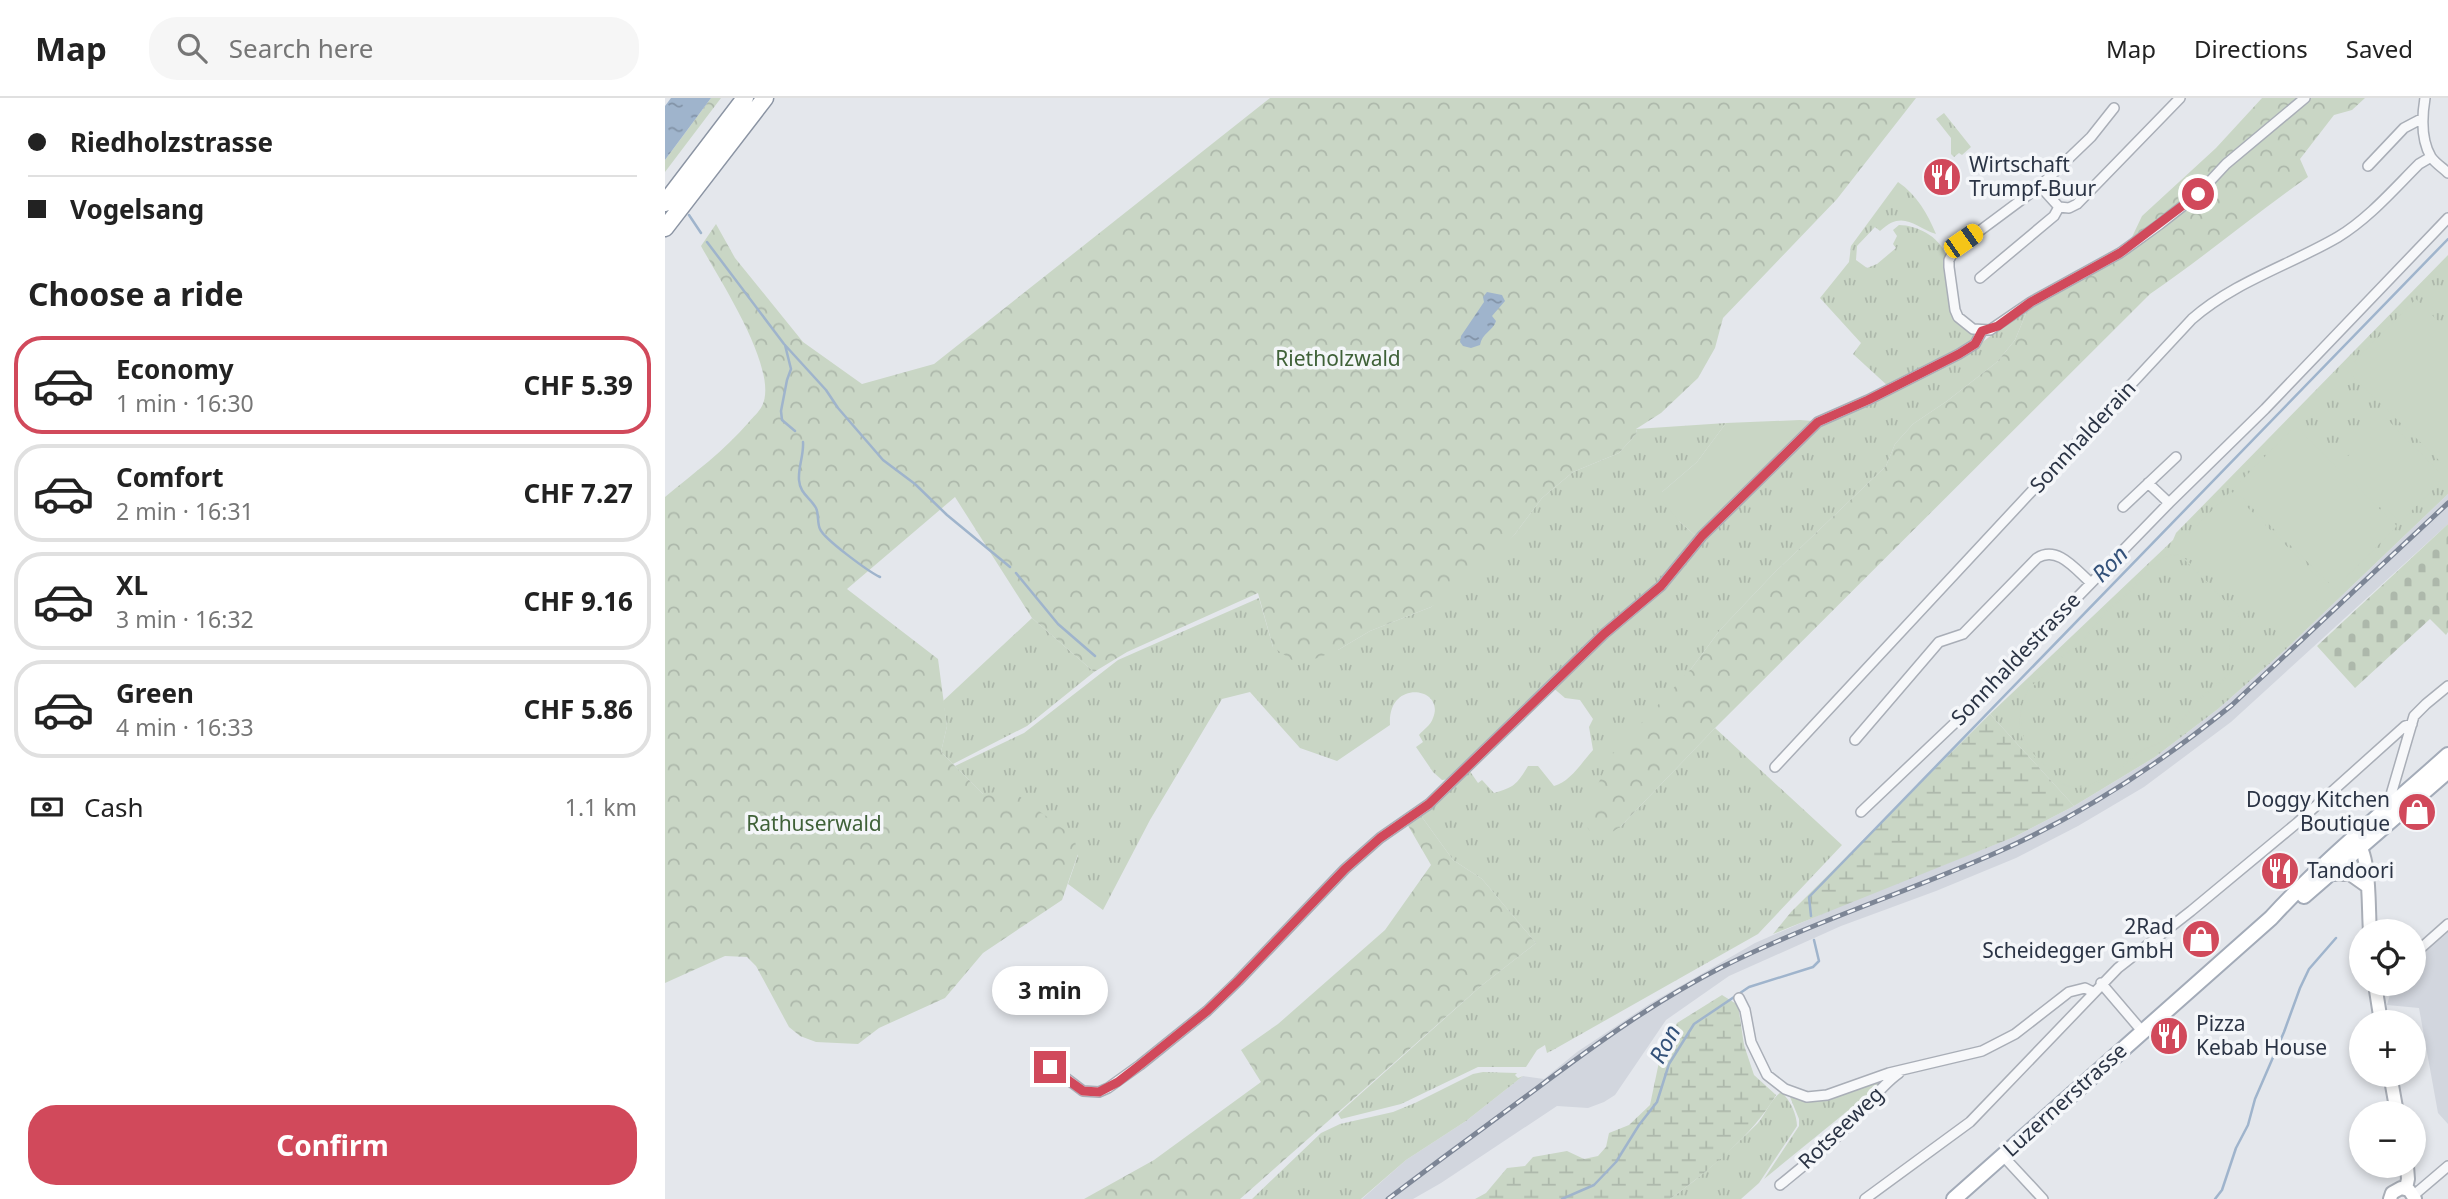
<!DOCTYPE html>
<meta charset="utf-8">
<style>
body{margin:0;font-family:"Noto Sans",sans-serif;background:#f6f6f6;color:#222;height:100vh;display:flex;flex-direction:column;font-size:26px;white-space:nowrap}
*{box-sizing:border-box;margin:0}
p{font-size:23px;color:#767676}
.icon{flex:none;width:38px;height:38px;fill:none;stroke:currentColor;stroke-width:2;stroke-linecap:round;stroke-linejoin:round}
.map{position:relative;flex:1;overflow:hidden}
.side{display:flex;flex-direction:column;background:#fff;width:665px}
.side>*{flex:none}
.guide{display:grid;align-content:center;height:154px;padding:0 28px;background:#fff}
.controls{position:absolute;left:1684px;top:821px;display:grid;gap:14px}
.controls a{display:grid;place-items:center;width:77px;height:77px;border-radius:50%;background:#fff;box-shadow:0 4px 10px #0003;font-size:35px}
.end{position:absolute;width:32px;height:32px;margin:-16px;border:9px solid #d1495b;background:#fff;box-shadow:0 0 0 4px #fff}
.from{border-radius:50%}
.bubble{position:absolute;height:49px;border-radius:24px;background:#fff;box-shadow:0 4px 10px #0003;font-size:23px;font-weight:700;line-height:49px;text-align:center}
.car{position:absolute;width:21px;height:42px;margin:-21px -10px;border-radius:9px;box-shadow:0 0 5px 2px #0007;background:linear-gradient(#f5c518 24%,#345 0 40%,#f5c518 0 76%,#345 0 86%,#f5c518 0)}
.guide b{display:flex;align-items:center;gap:24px;height:66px;font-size:26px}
.guide b+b{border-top:2px solid #e0e0e0}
.guide i{width:18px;height:18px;background:#222}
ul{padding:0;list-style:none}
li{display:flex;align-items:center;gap:21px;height:98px;margin:0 14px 10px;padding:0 14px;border:4px solid #e0e0e0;border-radius:28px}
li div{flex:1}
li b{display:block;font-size:26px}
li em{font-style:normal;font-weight:700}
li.active{border-color:#d1495b}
li>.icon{width:63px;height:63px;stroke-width:1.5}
h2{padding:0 28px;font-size:32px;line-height:84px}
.pay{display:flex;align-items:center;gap:18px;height:77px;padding:0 28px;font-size:26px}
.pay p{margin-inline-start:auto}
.cta{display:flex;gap:14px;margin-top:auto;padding:14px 28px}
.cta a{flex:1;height:80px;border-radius:28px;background:#d1495b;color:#fff;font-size:28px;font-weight:700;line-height:80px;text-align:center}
header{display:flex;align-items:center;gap:42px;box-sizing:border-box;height:98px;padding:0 35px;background:#fff;border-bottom:2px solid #e0e0e0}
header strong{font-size:33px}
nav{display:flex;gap:38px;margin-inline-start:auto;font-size:24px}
.search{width:490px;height:63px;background:#f6f6f6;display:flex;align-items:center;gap:18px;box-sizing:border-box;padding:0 24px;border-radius:28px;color:#767676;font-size:26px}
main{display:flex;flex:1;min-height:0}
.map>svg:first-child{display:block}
.built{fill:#d2d6de}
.grass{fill:url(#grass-tufts)}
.forest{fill:url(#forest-crowns)}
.wetland{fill:url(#wetland-marsh)}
.cemetery{fill:url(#cemetery-stones)}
.garden{fill:#c9d6c5;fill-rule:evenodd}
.water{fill:url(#water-ripples)}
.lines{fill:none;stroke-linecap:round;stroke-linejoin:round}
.stream{stroke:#9fb4cc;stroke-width:2.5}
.street-casing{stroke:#a9aeb7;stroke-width:12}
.secondary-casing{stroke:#a9aeb7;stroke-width:16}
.primary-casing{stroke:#a3abb8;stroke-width:18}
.highway-casing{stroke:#8b94a3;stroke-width:19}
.street{stroke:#f7f8fa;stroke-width:9}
.secondary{stroke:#fff;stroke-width:12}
.primary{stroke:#fff;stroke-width:14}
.highway{stroke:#fff;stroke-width:16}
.rail-casing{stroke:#7d8696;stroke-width:5}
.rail{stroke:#f4f6f9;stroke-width:2.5;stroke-dasharray:8;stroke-linecap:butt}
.route{stroke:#d1495b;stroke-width:9}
.labels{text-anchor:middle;stroke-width:7;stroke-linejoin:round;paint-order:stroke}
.poi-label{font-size:21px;fill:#2b3445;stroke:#f4f6f9;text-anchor:start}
.park-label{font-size:21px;fill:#3f6138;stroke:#f4f6f9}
.street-label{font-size:21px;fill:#2b3445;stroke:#f4f6f9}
.water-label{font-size:23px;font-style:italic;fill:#34527a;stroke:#f4f6f9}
</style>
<header>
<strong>Map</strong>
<div class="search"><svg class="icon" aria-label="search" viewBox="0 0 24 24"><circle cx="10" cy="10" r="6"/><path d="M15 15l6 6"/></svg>Search here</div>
<nav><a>Map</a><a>Directions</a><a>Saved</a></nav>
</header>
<main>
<section class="side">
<div class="guide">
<b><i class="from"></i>Riedholzstrasse</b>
<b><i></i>Vogelsang</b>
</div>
<h2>Choose a ride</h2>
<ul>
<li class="active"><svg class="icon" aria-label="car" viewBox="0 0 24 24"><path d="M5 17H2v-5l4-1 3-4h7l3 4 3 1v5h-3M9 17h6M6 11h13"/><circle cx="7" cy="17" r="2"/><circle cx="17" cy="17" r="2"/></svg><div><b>Economy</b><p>1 min · 16:30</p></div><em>CHF 5.39</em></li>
<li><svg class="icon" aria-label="car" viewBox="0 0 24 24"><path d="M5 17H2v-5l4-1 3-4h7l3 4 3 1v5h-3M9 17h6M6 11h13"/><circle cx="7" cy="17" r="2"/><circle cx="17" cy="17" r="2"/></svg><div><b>Comfort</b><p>2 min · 16:31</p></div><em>CHF 7.27</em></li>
<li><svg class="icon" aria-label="car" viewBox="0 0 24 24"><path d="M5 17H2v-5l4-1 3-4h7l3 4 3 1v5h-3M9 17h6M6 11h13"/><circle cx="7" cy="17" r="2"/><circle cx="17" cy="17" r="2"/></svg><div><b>XL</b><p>3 min · 16:32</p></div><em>CHF 9.16</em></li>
<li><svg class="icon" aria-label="car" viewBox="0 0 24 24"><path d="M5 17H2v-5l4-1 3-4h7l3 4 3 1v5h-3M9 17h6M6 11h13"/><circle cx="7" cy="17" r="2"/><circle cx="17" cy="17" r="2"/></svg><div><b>Green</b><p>4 min · 16:33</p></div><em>CHF 5.86</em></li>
</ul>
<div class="pay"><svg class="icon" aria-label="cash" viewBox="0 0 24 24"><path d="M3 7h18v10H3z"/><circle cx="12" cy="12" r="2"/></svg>Cash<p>1.1 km</p></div>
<div class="cta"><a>Confirm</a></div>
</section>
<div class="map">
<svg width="1783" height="1101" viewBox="0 0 1783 1101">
<defs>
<pattern id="grass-tufts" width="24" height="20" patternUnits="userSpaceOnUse" patternTransform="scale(1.75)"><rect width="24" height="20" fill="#c9d6c5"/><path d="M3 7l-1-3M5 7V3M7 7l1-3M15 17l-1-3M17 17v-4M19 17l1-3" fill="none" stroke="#adb8ab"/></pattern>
<pattern id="forest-crowns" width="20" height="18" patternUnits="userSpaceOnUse" patternTransform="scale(1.75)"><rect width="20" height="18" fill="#c9d6c5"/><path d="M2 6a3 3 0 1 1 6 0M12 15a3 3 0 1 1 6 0" fill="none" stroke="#adb8ab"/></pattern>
<pattern id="wetland-marsh" width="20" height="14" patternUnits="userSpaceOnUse" patternTransform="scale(1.75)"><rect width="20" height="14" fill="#c9d6c5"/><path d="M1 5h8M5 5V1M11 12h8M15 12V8" fill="none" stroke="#adb8ab"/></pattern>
<pattern id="cemetery-stones" width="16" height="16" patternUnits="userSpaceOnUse" patternTransform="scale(1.75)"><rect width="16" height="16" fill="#c9d6c5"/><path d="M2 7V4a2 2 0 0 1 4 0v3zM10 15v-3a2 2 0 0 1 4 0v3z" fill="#adb8ab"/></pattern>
<pattern id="water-ripples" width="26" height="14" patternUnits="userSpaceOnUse" patternTransform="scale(1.75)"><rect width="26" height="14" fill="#9fb4cc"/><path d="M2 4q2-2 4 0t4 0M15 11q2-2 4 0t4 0" fill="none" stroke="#8293a7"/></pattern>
</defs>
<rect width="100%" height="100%" fill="#e4e7ec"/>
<path class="built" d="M 1783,396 L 1783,426 L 1566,624 L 1479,689 L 1413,728 L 1351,760 L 1271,793 L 1176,828 L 1064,878 L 1001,922 L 950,997 L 939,1004 L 923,1010 L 892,1008 L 776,1085 L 748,1101 L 697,1101 L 741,1062 L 801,1023 L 858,978 L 879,981 L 912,954 L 986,905 L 1090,845 L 1184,804 L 1349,739 L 1409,708 L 1490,659 L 1553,611 L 1620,552 Z
M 1783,832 L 1783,1026 L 1773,1015 L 1754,910 L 1722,907 L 1728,886 L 1748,886 L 1748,863 Z"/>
<path class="grass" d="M 1279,15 L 1306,49 L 1297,57 L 1294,55 L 1289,59 L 1286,56 L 1286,40 L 1271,21 Z
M 1233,84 C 1252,97 1262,115 1271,136 C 1249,129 1238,111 1215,133 L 1210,129 L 1192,148 L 1191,162 L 1202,170 L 1212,166 L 1231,150 L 1228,146 L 1232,138 L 1228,132 L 1234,127 C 1252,127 1274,139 1280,155 L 1293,225 L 1311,239 L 1310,242 L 1224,289 L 1188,256 L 1196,245 L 1155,200 L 1184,164 L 1186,148 Z
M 1783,157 L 1783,396 L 1620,552 L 1553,611 L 1490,659 L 1409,708 L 1325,616 L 1508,442 L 1511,435 Z
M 1362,213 L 1350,242 L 1332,264 L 1282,303 L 1248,326 L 1230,346 L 1221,368 L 1110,474 L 1055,532 L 1026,571 L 955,729 L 1050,630 L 1177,747 L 1093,836 L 888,952 L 882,955 L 880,947 L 872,952 L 861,969 L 813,969 L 736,1006 L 676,1021 L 673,1016 L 816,888 L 871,845 L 817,781 L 788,762 L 754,715 L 802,669 L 813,685 L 817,682 L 829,695 C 850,689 852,686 863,668 L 873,668 L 889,688 C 905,684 917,664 928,652 L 924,629 L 928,621 L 915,602 L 900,600 L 886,588 L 948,530 L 1146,331 L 1303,254 C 1324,241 1340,224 1362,213 Z
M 1061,325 L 1032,364 L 997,394 L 1015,424 L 1033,440 L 1012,468 L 883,586 L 786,681 L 777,682 L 768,674 L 751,649 L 758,644 L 754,637 C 758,632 766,627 768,620 C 781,589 722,580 725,627 L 672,663 L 635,650 L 585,594 L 557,601 L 485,722 L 438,812 L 403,786 L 413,757 L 318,696 L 290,668 L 359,635 L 453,562 L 594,500 L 608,549 L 673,552 L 705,533 L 766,509 L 850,436 L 877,400 L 908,374 L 954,355 L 972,335 L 971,331 Z
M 367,520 L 429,574 L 362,628 L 288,666 L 276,654 L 282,628 L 278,603 Z
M 818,974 L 852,975 L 850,977 L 853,980 L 858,978 L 801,1023 L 741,1062 L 696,1101 L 587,1101 L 656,1035 L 675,1026 L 728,1014 L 750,1005 L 808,976 Z
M 1228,976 L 1099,1081 L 1134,1028 L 1134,1021 L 1125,999 C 1160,1009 1195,988 1228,976 Z
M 1116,994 C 1125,1001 1132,1017 1132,1028 L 1094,1085 L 1076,1101 L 1005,1101 C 1036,1079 1066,1052 1093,1025 C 1101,1015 1106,1001 1116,994 Z"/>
<path class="forest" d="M 46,0 L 56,0 L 0,74 L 0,62 Z
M 605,0 L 1251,0 L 1172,101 L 1058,220 L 1050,250 L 1033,280 L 996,315 L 971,331 L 972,335 L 954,355 L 908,374 L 877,400 L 850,436 L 795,491 L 766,509 L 705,533 L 673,552 L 634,567 L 608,549 L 593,495 L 462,554 L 429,574 L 367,520 L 290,399 L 182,491 L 273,561 L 282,628 L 276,654 L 318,696 L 346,692 L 409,739 L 413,756 L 397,802 L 318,855 L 280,900 L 214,930 L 193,946 L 151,944 L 135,938 L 124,929 L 91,868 L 82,859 L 60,858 L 0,885 L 0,399 C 29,375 59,353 84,324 C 88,319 94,314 97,308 C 115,273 54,181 36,148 L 51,126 L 70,160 L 138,244 L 197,286 L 269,266 Z
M 1597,0 L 1700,0 L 1687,12 L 1669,17 L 1635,61 L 1643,79 C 1589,117 1539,159 1485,196 L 1050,630 L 955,729 L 933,743 L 917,723 L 945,659 L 1026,571 L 1055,532 L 1110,474 L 1221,368 L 1230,346 L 1248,326 L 1282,303 L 1332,264 L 1350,242 L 1362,213 L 1459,156 L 1477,118 L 1551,50 Z
M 754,715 L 788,762 L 817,781 L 871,845 L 816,888 L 575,1101 L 419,1101 L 489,1062 L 596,984 L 576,952 L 613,926 L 720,832 L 766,767 L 741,724 Z"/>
<path class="wetland" d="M 1325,616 L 1409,708 L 1349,739 L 1108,836 L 1126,814 Z
M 1057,897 L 1073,907 L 1079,947 L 1089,977 L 1111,997 C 1089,1036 1041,1075 1005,1101 L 810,1101 L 821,1095 L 842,1070 L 860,1068 L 868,1059 L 902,1053 L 919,1061 L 933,1058 L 941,1049 L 944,1035 L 964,1027 L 985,1007 L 994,964 L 1012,925 Z"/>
<path class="cemetery" d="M 1783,426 L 1783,534 L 1781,537 L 1765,521 L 1690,590 L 1652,548 Z"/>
<path class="garden" d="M 1751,201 L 1783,233 L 1783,371 L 1681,272 Z
M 1721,320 L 1780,380 L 1735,424 L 1676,365 Z
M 1135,322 L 1148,323 L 1033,440 L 1015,424 L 997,403 L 997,394 L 1032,364 L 1061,325 Z
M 1630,328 L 1732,428 L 1670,491 L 1568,391 Z
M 1566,393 L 1664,490 L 1616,538 L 1519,441 Z
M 1507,456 L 1515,457 L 1523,463 L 1575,519 L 1576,531 L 1567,547 L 1565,577 L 1532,604 L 1508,636 L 1496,645 L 1475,654 L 1448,678 L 1423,689 L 1406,690 L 1396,686 L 1365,655 L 1357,640 L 1354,626 L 1356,612 L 1360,597 L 1365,589 L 1380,576 L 1390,563 L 1416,544 L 1440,514 L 1466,491 L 1481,471 L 1493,462 ZM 1507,457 L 1515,458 L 1522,464 L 1574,519 L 1575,530 L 1565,547 L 1564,576 L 1531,603 L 1507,635 L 1495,644 L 1474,653 L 1447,676 L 1423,688 L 1407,689 L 1397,685 L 1367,654 L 1359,640 L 1356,626 L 1357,612 L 1361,597 L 1366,590 L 1381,577 L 1391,564 L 1417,545 L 1441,515 L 1467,492 L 1482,472 L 1494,463 Z"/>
<path class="water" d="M 6,0 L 46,0 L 0,62 L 0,8 Z
M 822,194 L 837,197 L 840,203 L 827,218 L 831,223 C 828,233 817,235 815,247 L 806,250 L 798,248 L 795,244 L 796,238 L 819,204 L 818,199 Z"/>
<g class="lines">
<path class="stream" d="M 24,117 L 36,135
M 42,144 L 119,246 L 161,292 L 173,310 L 218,362 L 250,386 L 282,417 L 345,469
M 120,247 L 126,271 L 122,282 L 116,313 L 117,322 L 130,333
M 138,344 C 139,357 133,369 134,382 C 135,396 145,399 151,410 C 154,416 152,425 155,431 C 159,441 204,474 215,479
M 351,475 L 393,526 L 430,558
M 1146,818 L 1144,799 L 1783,141
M 897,1101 L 929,1087 L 951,1064 L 974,1027 L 992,1004 L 1004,966 L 1029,926 L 1084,889 L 1148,869 L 1154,863 L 1149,842
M 1550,1101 L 1557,1092 L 1571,1050 L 1583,1027 L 1590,1001 L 1619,934 L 1635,890 L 1644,871 L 1671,840"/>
<defs>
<path id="street" d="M 1760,0 C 1757,18 1756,42 1766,59 C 1770,65 1778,70 1783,75
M 1449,10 L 1426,39 L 1375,88 L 1289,152 L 1284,162 L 1284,169 L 1290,212 L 1293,219 L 1308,231 L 1325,232 L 1366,204 L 1455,155 L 1495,126 L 1533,96 L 1561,66 L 1640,0
M 1703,68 L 1739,30 L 1758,20
M 1375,88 L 1394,109 L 1404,110 L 1412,106 L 1515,0
M 1315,180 L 1389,118 L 1394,109
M 1483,385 L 1504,405
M 1458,409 L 1511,359
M 1190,642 L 1274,544 L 1298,536 L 1372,460 C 1393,447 1411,472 1426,485
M 1110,669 L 1527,221 C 1569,184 1625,167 1673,139 C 1704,120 1728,92 1754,66 L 1766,59
M 1723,707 L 1749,618 L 1761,606 L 1783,588
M 1196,714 L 1294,621 L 1504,405 L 1600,311 L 1783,120
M 1748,857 L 1783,826
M 1436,885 L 1477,933
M 1074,900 L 1080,912 L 1086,944 L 1102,977 L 1120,991 L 1142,999 L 1162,997 L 1224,975 L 1317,953 L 1350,936 L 1404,894 L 1420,890 L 1428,894
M 372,958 L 418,993 L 434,994 L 443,990 L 475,967 L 542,913 L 573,883 L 680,771 L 715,740 L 764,706 L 939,536 L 996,488 L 1037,438 L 1153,324 L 1203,302 L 1294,256 L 1310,246 L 1317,233
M 1338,1058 L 1378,1101
M 1115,1087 C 1142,1065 1169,1044 1192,1018 C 1206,1003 1217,987 1234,975
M 1749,1097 L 1783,1068
M 1200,1101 L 1305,1024 L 1453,870 L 1526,813 L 1632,725 L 1740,628 L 1747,626"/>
<path id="secondary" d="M 1691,743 C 1706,756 1703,812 1705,833
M 1666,776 L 1685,776 L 1702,788
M 1710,886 L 1716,924
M 1725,976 L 1732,1015
M 1741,1090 L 1743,1081 L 1742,1068
M 1725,1101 L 1727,1095 L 1736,1090 L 1744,1092 L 1750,1101"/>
<path id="primary" d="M 1639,798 L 1783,673
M 1289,1101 L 1606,820 C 1660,761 1723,711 1783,657"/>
<path id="highway" d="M 0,105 L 80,0
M 0,130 L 100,0"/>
</defs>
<use href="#street" class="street-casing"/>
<use href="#secondary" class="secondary-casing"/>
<use href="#primary" class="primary-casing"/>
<use href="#highway" class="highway-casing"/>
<use href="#street" class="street"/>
<use href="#secondary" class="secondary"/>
<use href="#primary" class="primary"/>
<use href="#highway" class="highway"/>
<defs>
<path id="rail" d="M 723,1101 C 772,1064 822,1027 871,991 C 931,946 990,903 1057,869 C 1147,824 1243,794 1335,753 C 1420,715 1496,665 1567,607 L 1783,405"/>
</defs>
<use href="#rail" class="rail-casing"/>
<use href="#rail" class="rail"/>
</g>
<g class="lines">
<path class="route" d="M 385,969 L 418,993 L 434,994 L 453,984 L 475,967 L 542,913 L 573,883 L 680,771 L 715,740 L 764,706 L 939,536 L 996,488 L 1037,438 L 1153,324 L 1203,302 L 1294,256 L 1310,246 L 1317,233 L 1333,228 L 1366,204 L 1455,155 L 1533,96"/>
</g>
<defs>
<symbol id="restaurant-disc" viewBox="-11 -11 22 22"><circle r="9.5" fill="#d1495b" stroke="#f4f6f9"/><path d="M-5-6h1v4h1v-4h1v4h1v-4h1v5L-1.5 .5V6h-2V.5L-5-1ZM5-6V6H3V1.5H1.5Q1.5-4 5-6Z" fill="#fff"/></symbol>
<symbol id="shop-disc" viewBox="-11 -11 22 22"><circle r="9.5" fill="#d1495b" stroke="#f4f6f9"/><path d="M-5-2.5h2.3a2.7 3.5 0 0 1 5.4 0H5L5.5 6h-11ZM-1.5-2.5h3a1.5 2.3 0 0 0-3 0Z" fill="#fff"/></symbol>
</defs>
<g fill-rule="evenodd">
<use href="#restaurant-disc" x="1255" y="57" width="44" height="44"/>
<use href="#shop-disc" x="1730" y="692" width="44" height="44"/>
<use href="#restaurant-disc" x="1593" y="751" width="44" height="44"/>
<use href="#shop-disc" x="1514" y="819" width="44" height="44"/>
<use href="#restaurant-disc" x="1482" y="916" width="44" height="44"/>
</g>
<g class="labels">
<g class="poi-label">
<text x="1304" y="74">Wirtschaft<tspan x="1304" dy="24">Trumpf-Buur</tspan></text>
<text x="1725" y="709" text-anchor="end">Doggy Kitchen<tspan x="1725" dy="24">Boutique</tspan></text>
<text x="1642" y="780">Tandoori</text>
<text x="1509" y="836" text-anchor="end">2Rad<tspan x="1509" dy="24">Scheidegger GmbH</tspan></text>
<text x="1531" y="933">Pizza<tspan x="1531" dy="24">Kebab House</tspan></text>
</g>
<g class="park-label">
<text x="673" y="268">Rietholzwald</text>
<text x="149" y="733">Rathuserwald</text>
</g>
<g class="street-label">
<text transform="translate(1418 339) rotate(-47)" y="7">Sonnhalderain</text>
<text transform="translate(1351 561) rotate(-46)" y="7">Sonnhaldestrasse</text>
<text transform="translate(1400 1002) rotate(-42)" y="7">Luzernerstrasse</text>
<text transform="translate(1176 1030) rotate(-44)" y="7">Rotseeweg</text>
</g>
<g class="water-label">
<text transform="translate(1445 466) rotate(-46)" y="8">Ron</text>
<text transform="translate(1000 946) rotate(-62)" y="8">Ron</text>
</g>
</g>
</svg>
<div class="controls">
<a><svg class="icon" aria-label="locate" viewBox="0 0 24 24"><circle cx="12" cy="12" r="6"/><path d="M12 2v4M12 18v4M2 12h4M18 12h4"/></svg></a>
<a>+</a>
<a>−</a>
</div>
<i class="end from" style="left:1533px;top:96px"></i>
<i class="end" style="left:385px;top:969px"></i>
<div class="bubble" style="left:327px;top:868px;width:116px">3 min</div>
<i class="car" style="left:1298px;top:143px;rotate:55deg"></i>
</div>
</main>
